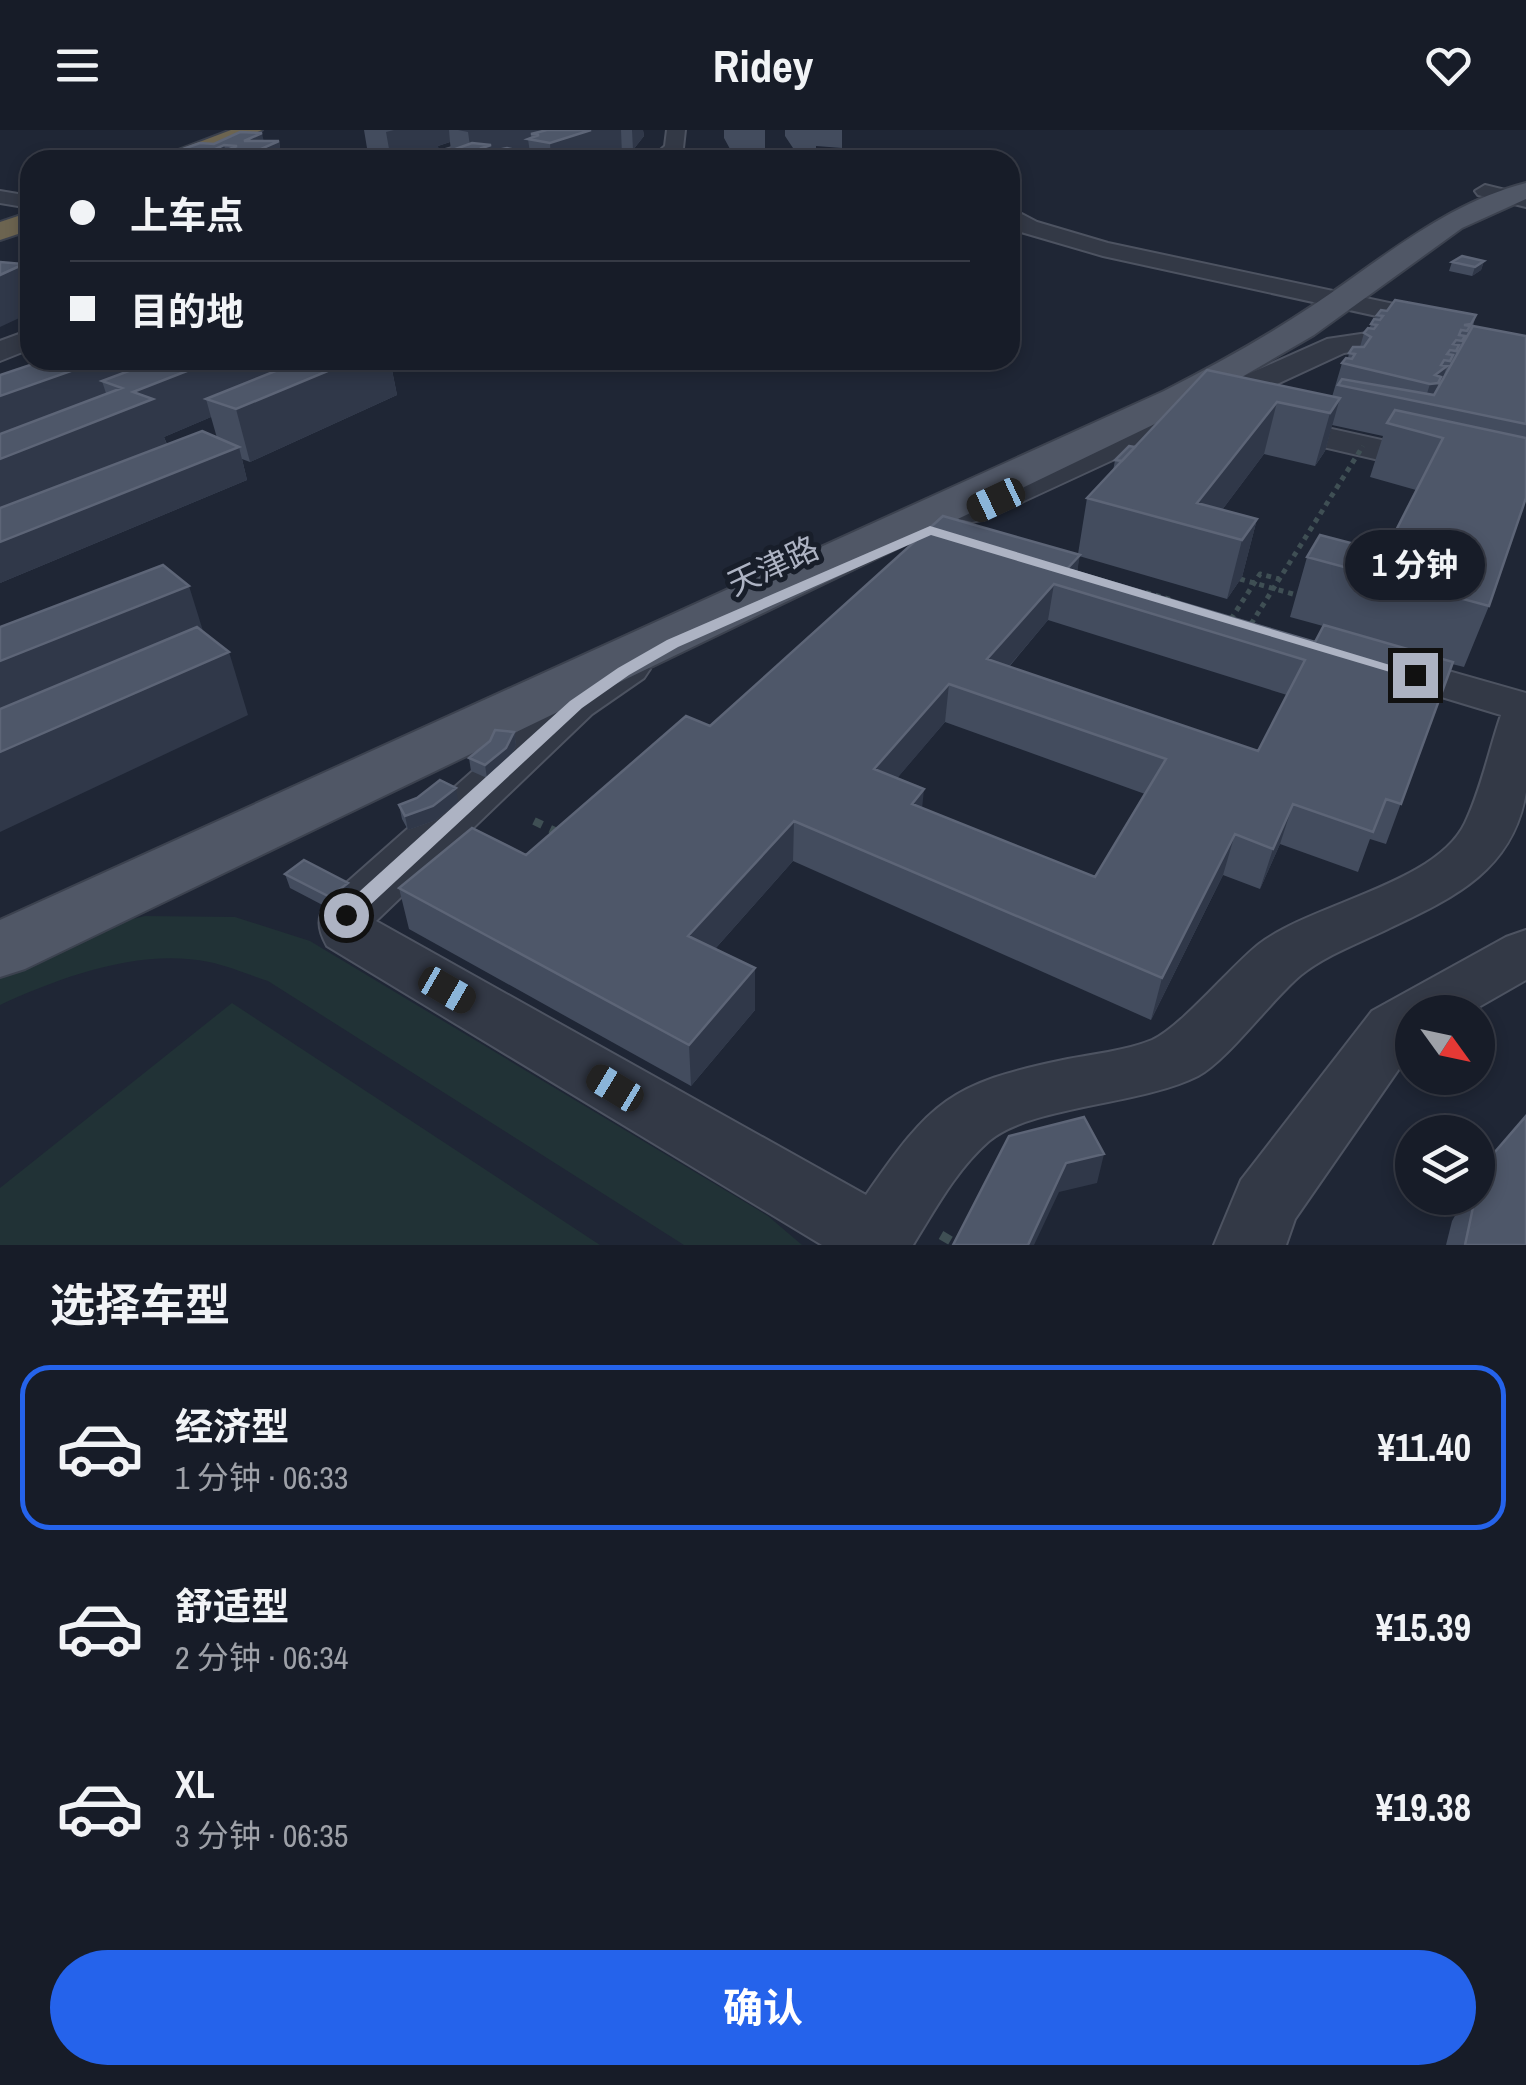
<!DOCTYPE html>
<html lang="zh">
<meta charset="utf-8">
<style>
body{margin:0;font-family:"Archivo Narrow","Noto Sans SC",sans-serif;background:#202530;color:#f1f3f6;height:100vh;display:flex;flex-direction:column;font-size:38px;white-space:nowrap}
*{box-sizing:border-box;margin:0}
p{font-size:32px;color:#9ea1a8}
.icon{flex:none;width:55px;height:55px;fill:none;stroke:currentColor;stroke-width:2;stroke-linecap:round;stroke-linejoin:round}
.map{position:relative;height:1115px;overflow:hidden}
.panel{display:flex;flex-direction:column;background:#171c28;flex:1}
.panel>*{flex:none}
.guide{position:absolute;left:20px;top:20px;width:1000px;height:220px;border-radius:30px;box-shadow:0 5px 15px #0003,0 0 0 2px #363a45;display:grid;align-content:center;height:220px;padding:0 50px;background:#171c28}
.needle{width:65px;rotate:123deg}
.tools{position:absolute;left:1395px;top:865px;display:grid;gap:20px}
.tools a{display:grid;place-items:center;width:100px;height:100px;border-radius:50%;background:#171c28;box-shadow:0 5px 15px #0003,0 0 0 2px #363a45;font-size:50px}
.end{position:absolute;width:45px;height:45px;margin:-22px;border:12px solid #adb3c3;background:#111;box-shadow:0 0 0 5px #111}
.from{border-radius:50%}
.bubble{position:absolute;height:70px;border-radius:35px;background:#171c28;box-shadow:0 5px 15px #0003,0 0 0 2px #363a45;font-size:32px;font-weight:700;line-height:70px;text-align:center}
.car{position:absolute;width:30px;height:60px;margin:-30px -15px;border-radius:12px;box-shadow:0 0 8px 2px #0007;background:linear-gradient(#222 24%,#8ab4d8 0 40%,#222 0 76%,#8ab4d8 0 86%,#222 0)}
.guide b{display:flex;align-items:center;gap:35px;height:95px;font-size:38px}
.guide b+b{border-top:2px solid #363a45}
.guide i{width:25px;height:25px;background:#f1f3f6}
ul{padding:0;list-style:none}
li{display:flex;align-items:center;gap:30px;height:165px;margin:0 20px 15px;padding:0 30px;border:5px solid transparent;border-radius:30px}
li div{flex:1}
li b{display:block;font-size:38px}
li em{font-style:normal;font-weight:700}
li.selected{border-color:#2563eb}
li>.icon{width:90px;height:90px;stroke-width:1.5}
h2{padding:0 50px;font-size:45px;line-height:120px}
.button{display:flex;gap:20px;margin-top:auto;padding:20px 50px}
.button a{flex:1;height:115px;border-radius:60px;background:#2563eb;color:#fff;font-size:40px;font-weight:700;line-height:115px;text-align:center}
header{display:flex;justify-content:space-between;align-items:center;height:130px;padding:0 50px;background:#171c28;font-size:45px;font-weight:700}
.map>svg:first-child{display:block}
.green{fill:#213236}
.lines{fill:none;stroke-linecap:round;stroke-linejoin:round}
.minor-casing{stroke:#4d5361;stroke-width:4}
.major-casing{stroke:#3c424f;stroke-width:4}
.highway-casing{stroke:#3a404d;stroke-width:4}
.path-far2{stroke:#3f4f54;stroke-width:5;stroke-dasharray:5 5;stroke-linecap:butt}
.path-far1{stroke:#3f4f54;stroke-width:8;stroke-dasharray:9 9;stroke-linecap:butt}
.path{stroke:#3f4f54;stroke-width:9;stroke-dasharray:11 11;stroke-linecap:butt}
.minor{fill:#333946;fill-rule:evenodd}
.major{fill:#505766;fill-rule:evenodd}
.highway{fill:#6c6450;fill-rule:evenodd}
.path-bridge{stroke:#3f4f54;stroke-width:5;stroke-dasharray:5 5;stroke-linecap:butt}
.wall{fill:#434c5e;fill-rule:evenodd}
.shaded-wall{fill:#303849;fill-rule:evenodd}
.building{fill:#4e5769;stroke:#5d6577;stroke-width:2.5;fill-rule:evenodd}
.route{fill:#adb3c3}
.labels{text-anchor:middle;stroke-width:10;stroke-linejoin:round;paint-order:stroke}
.street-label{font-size:32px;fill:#adb3c3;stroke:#181e2a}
</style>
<header><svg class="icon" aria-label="menu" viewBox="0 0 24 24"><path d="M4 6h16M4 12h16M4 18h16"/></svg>Ridey<svg class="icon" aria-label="heart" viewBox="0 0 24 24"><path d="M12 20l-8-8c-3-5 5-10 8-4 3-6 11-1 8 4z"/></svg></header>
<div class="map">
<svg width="1526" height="1115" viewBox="0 0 1526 1115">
<rect width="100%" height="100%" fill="#1f2635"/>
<path class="green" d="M 145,786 L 235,787 L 310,811 L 768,1086 L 802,1115 L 684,1115 L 268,851 C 249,845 229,836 209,832 C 140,818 61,847 0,875 L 0,830 L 47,809 Z
M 232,873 L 600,1115 L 0,1115 L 0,1058 Z"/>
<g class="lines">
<defs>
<path id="minor" d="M 513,0 L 541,0 L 452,30 L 422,30 L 425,26 Z
M 667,0 L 685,0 L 683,18 L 671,30 L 649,30 L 665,16 Z
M 239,20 L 292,24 L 302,30 L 232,30 L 232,22 Z
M 1485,55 L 1526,65 L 1526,77 L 1478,65 L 1475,61 Z
M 0,61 L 30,66 L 30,78 L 0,73 Z
M 1010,78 L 1037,92 L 1108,113 L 1436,183 L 1450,191 L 1436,199 L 1103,126 L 1021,102 L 1010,95 Z
M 30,200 L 30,219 L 0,231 L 0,211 Z
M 1381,201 L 1526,226 L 1526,244 L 1381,217 L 1344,223 L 985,389 L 972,392 L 959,389 L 954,381 L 959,373 L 1327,209 Z
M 1269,285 L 1526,342 L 1526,364 L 1258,302 L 1253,295 L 1258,288 Z
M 1385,523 L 1526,563 C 1526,595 1526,631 1526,662 C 1513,741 1453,768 1388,799 C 1359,813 1326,825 1301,845 C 1271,870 1228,930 1198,946 C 1141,975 1030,976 989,1011 C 956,1040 936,1078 913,1115 L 822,1115 L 327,816 C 317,798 317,788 327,770 L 560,564 L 612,530 L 628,526 L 644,530 L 650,539 L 644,548 L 592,584 L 376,791 L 866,1065 C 930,972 951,953 1063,930 C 1092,924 1125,921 1152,910 C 1181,897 1230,837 1259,814 C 1313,773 1436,754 1465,693 C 1481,660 1489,620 1501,585 L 1369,545 L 1363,536 L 1369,527 Z
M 1526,800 L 1526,850 L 1470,882 L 1412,882 L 1412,920 L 1295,1089 L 1286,1115 L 1214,1115 L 1241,1050 L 1372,881 L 1506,807 Z"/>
<path id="major" d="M 1526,53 L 1526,69 L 1462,98 L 1314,205 L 1190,277 L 25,839 L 0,847 L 0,790 L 1164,261 C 1215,235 1264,208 1312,176 C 1381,130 1444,74 1526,53 Z"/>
<path id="highway" d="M 231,0 L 262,0 L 194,30 L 161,30 L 165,25 Z
M 30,82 L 30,100 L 0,110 L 0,92 Z"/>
</defs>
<use href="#minor" class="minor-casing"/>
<use href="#major" class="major-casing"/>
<use href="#highway" class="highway-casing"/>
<path class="path-far2" d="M 1231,489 L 1260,444 L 1279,449"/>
<path class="path-far1" d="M 534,691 L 559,703"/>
<path class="path" d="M 941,1105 L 958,1115"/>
<use href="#minor" class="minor"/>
<use href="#major" class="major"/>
<use href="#highway" class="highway"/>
<path class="path-bridge" d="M 1240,449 L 1300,466
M 1138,465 L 1141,461 L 1172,470
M 1251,494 L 1363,316"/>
</g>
<path class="wall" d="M 364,0 L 643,0 L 644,6 L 633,20 L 623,20 L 622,25 L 607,30 L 530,30 L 530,23 L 524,23 L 525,30 L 437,30 L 436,26 L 451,21 L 450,12 L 438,16 L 439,23 L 415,30 L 369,30 Z
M 724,0 L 765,0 L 765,30 L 736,30 L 724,8 Z
M 785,0 L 842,0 L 842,18 L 816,16 L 816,20 L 795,21 L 785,6 Z
M 264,11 L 279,11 L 282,30 L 186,30 L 183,19 L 214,14 Z
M 1484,131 L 1481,140 L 1472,146 L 1449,141 L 1452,132 Z
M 1377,185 L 1476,185 L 1473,196 L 1526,206 L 1526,368 L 1489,476 L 1464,537 L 1452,534 L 1386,714 L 1370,709 L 1358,742 L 1280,714 L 1260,759 L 1223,745 L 1151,890 L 793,731 L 715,819 L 755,880 L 691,956 L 409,799 L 399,758 L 526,725 L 710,596 L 1078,424 L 1087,368 L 1113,341 L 1115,330 L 1135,317 L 1207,240 L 1332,267 L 1342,233 L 1348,228 L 1349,223 L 1360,217 L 1364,203 L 1369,198 ZM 1332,295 L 1383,306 L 1370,347 L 1416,360 L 1385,422 L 1307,427 L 1290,487 L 1323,496 L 1315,512 L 1077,442 L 1079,426 L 1227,469 L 1242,447 L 1257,389 L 1222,380 L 1264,324 L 1315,336 L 1325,321 ZM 1048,490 L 1287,565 L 1258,621 L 1009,537 ZM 945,592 L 1145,664 L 1095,747 L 922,678 L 897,648 Z
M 45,230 L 390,230 L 397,265 L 250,332 L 242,329 L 247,350 L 0,453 ZM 211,287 L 217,308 L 167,314 L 164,307 Z
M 514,602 L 516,615 L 508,632 L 487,648 L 471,641 L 469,628 Z
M 458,672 L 436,690 L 408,700 L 402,689 L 399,675 Z
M 285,744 L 351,767 L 334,781 L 290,758 Z
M 1481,1038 L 1526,1115 L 1446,1115 L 1452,1091 L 1465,1068 L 1478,1068 L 1478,1044 Z"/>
<path class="shaded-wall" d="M 394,0 L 449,0 L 450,12 L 438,16 L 439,23 L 415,30 L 391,30 L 386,2 Z
M 458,0 L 621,0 L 622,25 L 607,30 L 551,30 L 550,13 L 539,5 L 531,4 L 531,9 L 528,9 L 530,23 L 524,23 L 525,30 L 472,30 L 468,2 Z
M 632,0 L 643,0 L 644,6 L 633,20 Z
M 262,3 L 265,17 L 279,11 L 282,30 L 255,30 L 254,22 L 244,11 Z
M 224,15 L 228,30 L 213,30 L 211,21 Z
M 1484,131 L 1481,140 L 1472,146 L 1475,137 Z
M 24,134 L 30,151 L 30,183 L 0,197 L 0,145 Z
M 102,230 L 337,230 L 206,269 L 211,287 L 164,307 L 169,321 L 0,394 L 0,266 ZM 102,251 L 122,258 L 112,282 Z
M 354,230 L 390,230 L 397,265 L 250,332 L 236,279 Z
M 1444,230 L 1440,241 L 1447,236 L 1434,275 L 1424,273 L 1430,254 Z
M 1340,268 L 1325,321 L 1315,336 L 1330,283 Z
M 1277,272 L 1264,324 L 1207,400 L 1197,373 Z
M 239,317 L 247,350 L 0,453 L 0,412 Z
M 1257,389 L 1242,447 L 1227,469 L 1242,410 Z
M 1080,425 L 1074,460 L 1067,439 Z
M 1054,454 L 1048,490 L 983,567 L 987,529 Z
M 189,456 L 208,517 L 0,606 L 0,531 Z
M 229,522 L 248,585 L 0,702 L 0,622 Z
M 949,554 L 945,592 L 871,679 L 874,639 Z
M 514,602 L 516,615 L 508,632 L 487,648 L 485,635 Z
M 456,658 L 458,672 L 436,690 L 408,700 L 405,686 Z
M 924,659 L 920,699 L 912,674 Z
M 1293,674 L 1280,714 L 1260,759 L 1273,719 Z
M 794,691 L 793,731 L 690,847 L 688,806 Z
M 1235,704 L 1223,745 L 1151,890 L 1162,848 Z
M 348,753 L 351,767 L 334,781 L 330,767 Z
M 755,838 L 755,880 L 691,956 L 689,915 Z
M 1104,1024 L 1097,1053 L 1059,1062 L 1034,1115 L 1028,1115 L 1066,1033 Z"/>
<path class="building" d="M 547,0 L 591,0 L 550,13 L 528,9 L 539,5 L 531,4 Z
M 240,2 L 262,3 L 244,11 L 279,11 L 254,22 L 227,20 L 237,16 L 224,15 L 211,21 L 183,19 L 200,13 L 214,14 Z
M 472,13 L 491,15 L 482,18 L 488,22 L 507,18 L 524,22 L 499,30 L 464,30 L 466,29 L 436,26 Z
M 1462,126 L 1484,131 L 1475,137 L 1452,132 Z
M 0,132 L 24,134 L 0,145 Z
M 1395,170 L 1476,185 L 1471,194 L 1464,195 L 1470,196 L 1467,201 L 1461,200 L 1459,205 L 1465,206 L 1462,211 L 1456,210 L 1453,214 L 1459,215 L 1456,221 L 1450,220 L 1447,224 L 1453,225 L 1450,231 L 1444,230 L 1441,235 L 1447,236 L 1435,245 L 1441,247 L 1438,253 L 1430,254 L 1342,233 L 1346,228 L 1352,229 L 1355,224 L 1349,223 L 1353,217 L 1364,217 L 1371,207 L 1364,203 L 1368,198 L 1374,199 L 1377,195 L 1371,194 L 1374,189 L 1380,190 L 1383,186 L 1377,185 L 1381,180 L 1387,181 Z
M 1473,196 L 1526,206 L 1526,294 L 1338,255 L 1342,249 L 1434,265 Z
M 45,230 L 102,230 L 0,266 L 0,245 Z
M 158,230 L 215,230 L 133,262 L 153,269 L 0,329 L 0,304 L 122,258 L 102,251 Z
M 303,230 L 354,230 L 236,279 L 206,269 Z
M 1207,240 L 1340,268 L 1330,283 L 1277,272 L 1197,373 L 1257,389 L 1242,410 L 1087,368 Z
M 1395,280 L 1526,308 L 1526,368 L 1489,476 L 1307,427 L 1320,405 L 1385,422 L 1443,308 L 1387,293 Z
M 202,301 L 239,317 L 0,412 L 0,378 Z
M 1129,316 L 1135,317 L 1122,331 L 1115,330 Z
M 943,386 L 1080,425 L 1067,439 L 1315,512 L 1324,495 L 1453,532 L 1401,674 L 1386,669 L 1373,702 L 1293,674 L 1273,719 L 1235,704 L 1162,848 L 794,691 L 688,806 L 755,838 L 689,915 L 399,758 L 472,698 L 526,725 L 686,586 L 710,596 ZM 1054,454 L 1305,530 L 1258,621 L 987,529 ZM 949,554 L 1166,629 L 1095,747 L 912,674 L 924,659 L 874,639 Z
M 163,435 L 189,456 L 0,531 L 0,497 Z
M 197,497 L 229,522 L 0,622 L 0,579 Z
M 495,600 L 514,602 L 506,618 L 485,635 L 469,628 L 490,611 Z
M 440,650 L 456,658 L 433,676 L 405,686 L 399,675 L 417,668 Z
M 304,730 L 348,753 L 330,767 L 285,744 Z
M 1526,986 L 1526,1115 L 1465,1115 L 1475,1068 L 1478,1068 L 1478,1055 L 1481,1038 Z
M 1084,987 L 1104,1024 L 1066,1033 L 1028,1115 L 953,1115 L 1009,1006 Z"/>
<path class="route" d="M 930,396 L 1423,545 L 1410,548 L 931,405 L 678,517 L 629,545 L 582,578 L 354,790 L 339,790 L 339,780 L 570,571 L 618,538 L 667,510 Z"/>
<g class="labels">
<g class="street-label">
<text transform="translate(773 436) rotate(-25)" y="11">天津路</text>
</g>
</g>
</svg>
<div class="tools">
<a><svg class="needle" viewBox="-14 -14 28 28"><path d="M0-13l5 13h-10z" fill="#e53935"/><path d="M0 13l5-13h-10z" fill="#9ea1a8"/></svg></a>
<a><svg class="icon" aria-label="layers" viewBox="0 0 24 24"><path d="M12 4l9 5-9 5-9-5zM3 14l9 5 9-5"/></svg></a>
</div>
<i class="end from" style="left:346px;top:785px"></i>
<i class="end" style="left:1415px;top:545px"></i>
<div class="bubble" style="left:1345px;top:400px;width:140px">1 分钟</div>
<i class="car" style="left:996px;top:370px;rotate:245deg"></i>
<i class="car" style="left:447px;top:860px;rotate:120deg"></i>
<i class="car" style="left:615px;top:958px;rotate:301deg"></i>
<div class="guide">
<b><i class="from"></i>上车点</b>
<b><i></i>目的地</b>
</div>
</div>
<section class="panel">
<h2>选择车型</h2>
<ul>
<li class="selected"><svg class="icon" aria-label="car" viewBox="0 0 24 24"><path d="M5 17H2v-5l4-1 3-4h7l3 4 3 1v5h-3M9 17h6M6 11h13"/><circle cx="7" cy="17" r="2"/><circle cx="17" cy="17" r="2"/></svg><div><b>经济型</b><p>1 分钟 · 06:33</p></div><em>¥11.40</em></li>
<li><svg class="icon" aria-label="car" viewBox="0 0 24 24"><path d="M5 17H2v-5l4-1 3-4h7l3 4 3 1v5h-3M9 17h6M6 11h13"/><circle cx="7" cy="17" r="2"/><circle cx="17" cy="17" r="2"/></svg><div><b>舒适型</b><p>2 分钟 · 06:34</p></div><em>¥15.39</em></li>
<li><svg class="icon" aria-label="car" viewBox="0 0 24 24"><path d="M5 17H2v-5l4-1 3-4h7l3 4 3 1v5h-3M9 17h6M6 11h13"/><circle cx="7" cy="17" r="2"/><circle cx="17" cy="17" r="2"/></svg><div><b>XL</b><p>3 分钟 · 06:35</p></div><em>¥19.38</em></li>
</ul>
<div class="button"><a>确认</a></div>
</section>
